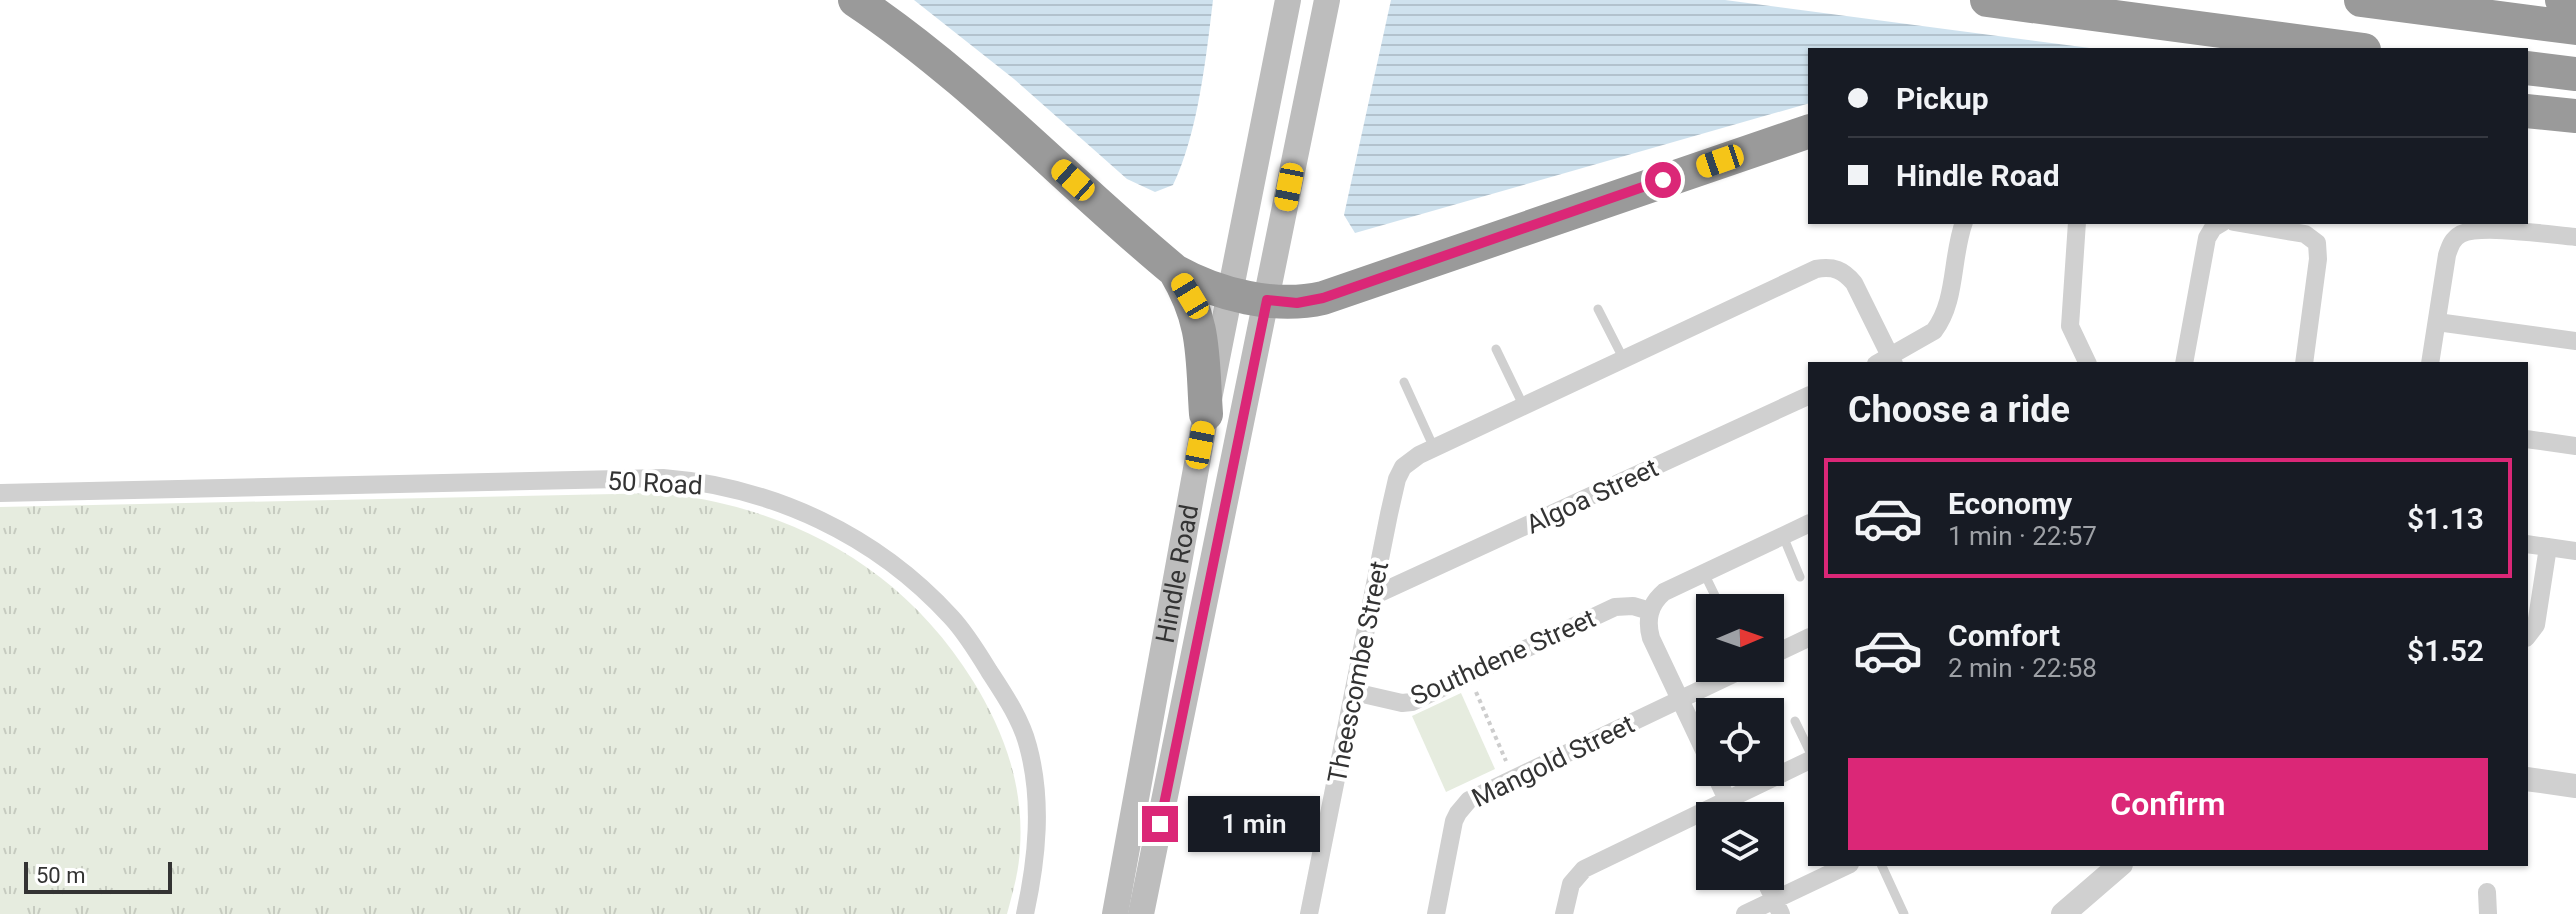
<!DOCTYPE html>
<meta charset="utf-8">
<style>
body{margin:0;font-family:Roboto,sans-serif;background:#20242c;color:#f1f3f6;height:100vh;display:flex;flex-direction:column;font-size:30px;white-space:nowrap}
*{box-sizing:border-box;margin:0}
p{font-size:26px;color:#9ea1a6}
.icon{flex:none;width:44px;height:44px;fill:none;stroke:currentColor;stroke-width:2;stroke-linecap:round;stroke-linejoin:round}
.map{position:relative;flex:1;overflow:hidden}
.details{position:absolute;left:1808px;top:362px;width:720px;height:504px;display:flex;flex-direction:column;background:#171b24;border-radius:0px;box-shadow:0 2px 6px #0004}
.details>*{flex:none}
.top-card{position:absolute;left:1808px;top:48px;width:720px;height:176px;border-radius:0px;box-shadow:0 2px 6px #0004;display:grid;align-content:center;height:176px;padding:0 40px;background:#171b24}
.needle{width:52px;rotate:88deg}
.buttons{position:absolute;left:1696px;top:594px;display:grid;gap:16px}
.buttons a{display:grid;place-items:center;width:88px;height:88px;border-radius:0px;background:#171b24;box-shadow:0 2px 6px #0004;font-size:40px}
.scale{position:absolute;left:24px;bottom:20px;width:148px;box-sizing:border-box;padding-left:8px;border:4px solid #333;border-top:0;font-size:22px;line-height:28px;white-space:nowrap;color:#333;-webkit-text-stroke:6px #fff;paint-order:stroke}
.end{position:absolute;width:36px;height:36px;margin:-18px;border:10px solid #db2777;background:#fff;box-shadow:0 0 0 4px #fff}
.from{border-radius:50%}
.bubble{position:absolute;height:56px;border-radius:0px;background:#171b24;box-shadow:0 2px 6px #0004;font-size:26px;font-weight:600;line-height:56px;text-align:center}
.car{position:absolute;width:24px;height:48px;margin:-24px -12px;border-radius:10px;box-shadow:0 0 6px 2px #0007;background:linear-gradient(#f5c518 24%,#345 0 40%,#f5c518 0 76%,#345 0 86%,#f5c518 0)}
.top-card b{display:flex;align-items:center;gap:28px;height:76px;font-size:30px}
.top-card b+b{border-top:2px solid #363941}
.top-card i{width:20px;height:20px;background:#f1f3f6}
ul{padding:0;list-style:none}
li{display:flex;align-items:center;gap:24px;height:120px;margin:0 16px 12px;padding:0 24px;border:4px solid transparent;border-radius:0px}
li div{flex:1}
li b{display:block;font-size:30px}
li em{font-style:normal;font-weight:600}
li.on{border-color:#db2777}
li>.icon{width:72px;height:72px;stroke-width:1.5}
h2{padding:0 40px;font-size:36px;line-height:96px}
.primary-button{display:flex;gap:16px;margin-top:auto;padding:16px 40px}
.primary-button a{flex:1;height:92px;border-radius:0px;background:#db2777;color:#fff;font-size:32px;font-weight:600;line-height:92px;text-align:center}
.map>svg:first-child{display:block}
.grass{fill:url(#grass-tufts)}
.garden{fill:#e6ecdf}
.water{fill:url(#water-rules)}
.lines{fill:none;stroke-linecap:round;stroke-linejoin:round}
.path{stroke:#cdcdcd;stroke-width:4;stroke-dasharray:4 4;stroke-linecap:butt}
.service{stroke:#d0d0d0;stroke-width:9}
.minor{stroke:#d0d0d0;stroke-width:18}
.tertiary{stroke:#d0d0d0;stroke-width:24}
.secondary{stroke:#bdbdbd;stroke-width:26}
.motorway{stroke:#9a9a9a;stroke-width:34}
.route{stroke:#db2777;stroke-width:10}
.labels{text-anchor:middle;stroke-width:8;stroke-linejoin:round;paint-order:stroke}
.street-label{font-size:26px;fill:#333;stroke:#fff}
</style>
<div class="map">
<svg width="2576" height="914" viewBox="0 0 2576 914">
<defs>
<pattern id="grass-tufts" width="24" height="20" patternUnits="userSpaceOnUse" patternTransform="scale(2)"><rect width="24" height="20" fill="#e6ecdf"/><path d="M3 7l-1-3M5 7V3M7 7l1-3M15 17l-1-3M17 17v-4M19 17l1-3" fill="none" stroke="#c6cbc0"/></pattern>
<pattern id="water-rules" width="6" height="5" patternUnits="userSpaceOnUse" patternTransform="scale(2)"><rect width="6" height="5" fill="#cfe2ee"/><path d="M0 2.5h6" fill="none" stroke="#b2c2cd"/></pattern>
</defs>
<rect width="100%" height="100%" fill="#fff"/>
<path class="grass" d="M 662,493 C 793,508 903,568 973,681 C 1005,733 1024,787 1020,848 C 1019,871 1013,892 1007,914 L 0,914 L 0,507 Z"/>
<path class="garden" d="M 1461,693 L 1495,769 L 1446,792 L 1412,716 Z"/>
<path class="water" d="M 914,0 L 1213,0 C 1206,58 1198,133 1173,185 L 1155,192 L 1127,179 L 1014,79 Z
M 1391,0 L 1725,0 L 2105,50 L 1810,50 L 1810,103 L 1355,233 L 1344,215 Z"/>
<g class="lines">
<path class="path" d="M 1476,692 L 1506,761"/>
<path class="service" d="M 1598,309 L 1623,358
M 1496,349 L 1523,405
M 1404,382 L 1434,448
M 1783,536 L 1800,577
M 1704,573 L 1721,608
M 1795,721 L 1810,752
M 1881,864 L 1904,914"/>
<path class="minor" d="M 2077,222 L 2070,326 L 2088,364
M 2234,222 L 2305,234 L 2317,243 L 2318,259 L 2304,364
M 2437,322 L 2576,341
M 1876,364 L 1934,331 C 1957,301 1951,258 1964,222
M 2184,364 L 2207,238 L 2213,228 L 2223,222
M 2430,364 L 2447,255 C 2450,246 2452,239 2461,234 C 2481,224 2551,235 2576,237
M 2526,439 L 2576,446
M 0,493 L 663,478 C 773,487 876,535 951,617 C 966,633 978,653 989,671 C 1004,694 1021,719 1028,746 C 1043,801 1037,859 1025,914
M 2526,544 L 2576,551
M 1373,596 L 1810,395
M 2526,638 L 2536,625 L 2548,547
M 1770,656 L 1810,637
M 1354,692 L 1402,703 L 1412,702 L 1615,607 L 1633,606 L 1650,611
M 1710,763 L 1651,638 C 1646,620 1649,605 1664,592 L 1810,523
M 1714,772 L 1735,816
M 1763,876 L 1781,914
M 2487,892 L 2488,914
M 1309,914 L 1389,514 L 1397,479 L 1403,467 L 1419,455 L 1816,269 C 1834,266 1843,270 1854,283 L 1894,364
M 1436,914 L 1454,821 L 1458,813 L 1469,800 L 1746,668
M 1564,914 L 1571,884 L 1584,869 L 1810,760
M 1745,914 L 1850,864"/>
<path class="tertiary" d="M 2526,779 L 2576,786
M 2063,914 L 2121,864"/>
<g class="secondary">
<path id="s1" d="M 1115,914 L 1206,414 L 1288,0"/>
<path d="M 1141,914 L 1327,0"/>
</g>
<path class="motorway" d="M 855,0 C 972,78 1067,182 1175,271 C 1218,295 1275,309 1323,298 L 1810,131
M 1987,0 L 2364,50
M 2361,0 L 2576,28
M 2562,0 L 2576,2
M 2526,68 L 2576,74
M 2526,111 L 2576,116
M 1175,271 C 1206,323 1202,356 1206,414"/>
</g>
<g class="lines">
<path class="route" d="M 1160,824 L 1267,300 L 1297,303 L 1323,298 L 1663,180"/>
</g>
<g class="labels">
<g class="street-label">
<text transform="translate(655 483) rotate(3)" y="9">50 Road</text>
<text transform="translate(1592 496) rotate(-25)" y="9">Algoa Street</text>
<text dy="9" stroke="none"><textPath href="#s1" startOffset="346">Hindle Road</textPath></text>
<text transform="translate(1503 657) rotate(-24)" y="9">Southdene Street</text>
<text transform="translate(1358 672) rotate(-79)" y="9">Theescombe Street</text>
<text transform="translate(1553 761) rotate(-26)" y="9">Mangold Street</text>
</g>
</g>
</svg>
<div class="buttons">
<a><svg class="needle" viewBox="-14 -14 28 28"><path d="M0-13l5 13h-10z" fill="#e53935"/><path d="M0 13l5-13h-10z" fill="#9ea1a6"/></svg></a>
<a><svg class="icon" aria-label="locate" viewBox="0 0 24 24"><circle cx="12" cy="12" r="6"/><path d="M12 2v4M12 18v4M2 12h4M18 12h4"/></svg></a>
<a><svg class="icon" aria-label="layers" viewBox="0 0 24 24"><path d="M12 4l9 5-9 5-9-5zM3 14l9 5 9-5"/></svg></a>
</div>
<div class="scale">50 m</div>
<i class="end from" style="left:1663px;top:180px"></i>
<i class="end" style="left:1160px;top:824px"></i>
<div class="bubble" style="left:1188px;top:796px;width:132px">1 min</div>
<i class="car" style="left:1720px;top:161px;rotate:251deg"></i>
<i class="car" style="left:1073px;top:180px;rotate:312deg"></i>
<i class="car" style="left:1289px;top:187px;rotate:191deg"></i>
<i class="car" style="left:1190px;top:296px;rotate:329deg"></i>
<i class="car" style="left:1200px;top:445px;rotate:11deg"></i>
<div class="top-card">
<b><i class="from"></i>Pickup</b>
<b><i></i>Hindle Road</b>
</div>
<section class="details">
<h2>Choose a ride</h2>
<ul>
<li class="on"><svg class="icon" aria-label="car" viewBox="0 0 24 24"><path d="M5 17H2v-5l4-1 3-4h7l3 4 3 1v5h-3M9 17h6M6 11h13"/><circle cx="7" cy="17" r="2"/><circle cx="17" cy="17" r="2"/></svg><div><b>Economy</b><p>1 min · 22:57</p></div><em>$1.13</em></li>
<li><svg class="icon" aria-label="car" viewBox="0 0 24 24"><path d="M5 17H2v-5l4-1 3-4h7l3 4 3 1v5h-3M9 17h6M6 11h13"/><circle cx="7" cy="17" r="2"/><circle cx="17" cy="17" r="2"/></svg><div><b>Comfort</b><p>2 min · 22:58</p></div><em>$1.52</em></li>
</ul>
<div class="primary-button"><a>Confirm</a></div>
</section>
</div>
